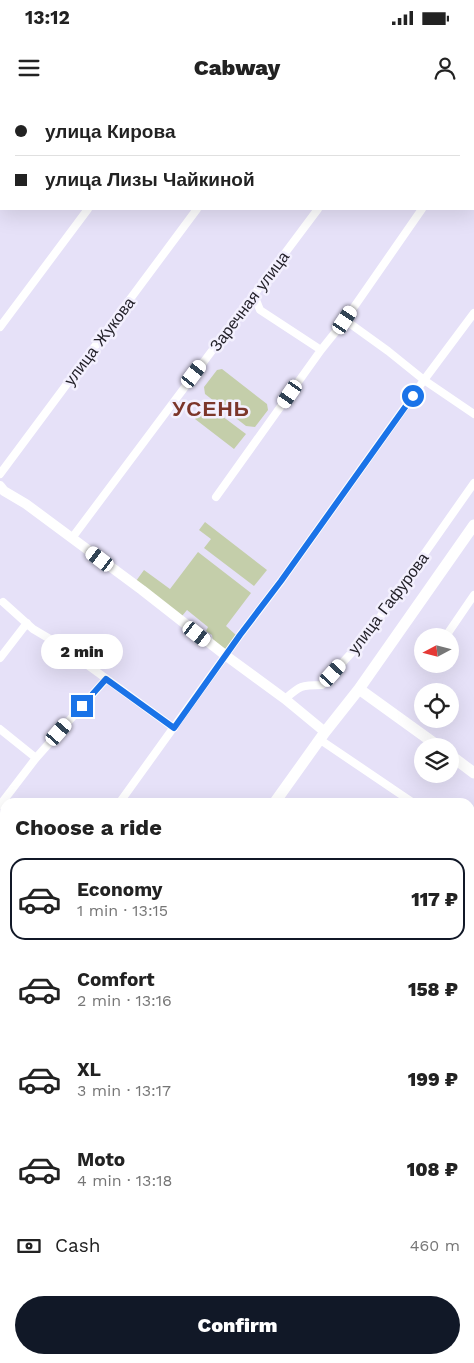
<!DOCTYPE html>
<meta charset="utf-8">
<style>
body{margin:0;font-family:"Work Sans",sans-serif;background:#f6f6f6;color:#222;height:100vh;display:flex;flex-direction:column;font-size:19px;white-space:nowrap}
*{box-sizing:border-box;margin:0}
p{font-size:16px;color:#767676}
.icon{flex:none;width:28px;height:28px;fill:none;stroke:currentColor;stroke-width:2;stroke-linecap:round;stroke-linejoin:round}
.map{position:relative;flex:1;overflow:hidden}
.panel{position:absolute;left:0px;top:698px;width:475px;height:566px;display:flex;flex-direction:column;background:#fff;border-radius:15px 15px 0 0;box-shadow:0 5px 20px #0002}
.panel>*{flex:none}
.banner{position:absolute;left:0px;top:0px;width:475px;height:110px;box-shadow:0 5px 20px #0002;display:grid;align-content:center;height:110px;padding:0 15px;background:#fff}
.needle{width:32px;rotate:263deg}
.controls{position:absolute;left:414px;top:528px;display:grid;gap:10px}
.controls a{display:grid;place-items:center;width:45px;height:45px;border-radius:50%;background:#fff;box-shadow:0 5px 20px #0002;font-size:25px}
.end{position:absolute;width:22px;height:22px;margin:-11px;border:6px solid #1a73e8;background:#fff;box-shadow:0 0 0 2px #fff}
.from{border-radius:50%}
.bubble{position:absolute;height:35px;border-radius:18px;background:#fff;box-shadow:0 5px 20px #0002;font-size:16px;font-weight:800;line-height:35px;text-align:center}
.car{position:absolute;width:15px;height:30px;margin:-15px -8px;border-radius:6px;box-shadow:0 0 4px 1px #0007;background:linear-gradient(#fff 24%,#345 0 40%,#fff 0 76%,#345 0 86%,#fff 0)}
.banner b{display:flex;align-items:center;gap:18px;height:48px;font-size:19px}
.banner b+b{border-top:1px solid #e0e0e0}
.banner i{width:12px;height:12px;background:#222}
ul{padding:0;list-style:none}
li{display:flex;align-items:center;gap:15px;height:82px;margin:0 10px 8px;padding:0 5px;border:2px solid transparent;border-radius:15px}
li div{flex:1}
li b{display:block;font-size:19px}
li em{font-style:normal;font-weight:800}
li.active{border-color:#111827}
li>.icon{width:45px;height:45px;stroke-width:1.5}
h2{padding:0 15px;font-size:22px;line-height:60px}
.pay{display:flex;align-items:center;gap:12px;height:55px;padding:0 15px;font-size:19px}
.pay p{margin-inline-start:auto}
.cta{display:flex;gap:10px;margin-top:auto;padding:10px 15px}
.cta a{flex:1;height:58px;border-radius:30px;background:#111827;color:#fff;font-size:20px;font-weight:800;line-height:58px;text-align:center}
.status{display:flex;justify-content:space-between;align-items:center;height:35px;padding:0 25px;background:#fff;direction:ltr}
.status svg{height:14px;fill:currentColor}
header{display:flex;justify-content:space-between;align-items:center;height:65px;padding:0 15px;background:#fff;font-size:22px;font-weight:800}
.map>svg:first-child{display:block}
.green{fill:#c4ceaa}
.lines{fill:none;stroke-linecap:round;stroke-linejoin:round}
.minor{stroke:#fff;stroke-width:8}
.tertiary{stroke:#fff;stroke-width:10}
.secondary{stroke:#fff;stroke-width:11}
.rail{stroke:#4e4b57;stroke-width:2.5;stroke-dasharray:10 5;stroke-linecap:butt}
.route{stroke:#1a73e8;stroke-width:6}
.labels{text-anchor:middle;stroke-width:5;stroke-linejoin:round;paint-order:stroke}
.street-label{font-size:16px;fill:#211f27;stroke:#f3f0fe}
.district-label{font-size:21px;font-weight:bold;letter-spacing:1px;fill:#7c362a;stroke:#f3f0fe}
</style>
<div class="status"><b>13:12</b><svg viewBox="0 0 49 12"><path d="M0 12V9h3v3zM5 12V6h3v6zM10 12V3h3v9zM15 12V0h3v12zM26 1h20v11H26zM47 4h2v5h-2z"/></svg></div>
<header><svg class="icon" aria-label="menu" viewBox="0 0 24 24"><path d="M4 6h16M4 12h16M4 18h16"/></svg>Cabway<svg class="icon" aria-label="person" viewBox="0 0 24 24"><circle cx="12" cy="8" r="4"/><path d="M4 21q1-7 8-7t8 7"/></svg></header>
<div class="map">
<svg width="474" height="1263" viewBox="0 0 474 1263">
<rect width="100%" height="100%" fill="#e6e1f8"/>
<path class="green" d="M 222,269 L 267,304 L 268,310 L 255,327 L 246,326 L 205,294 L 204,287 L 217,270 Z
M 206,304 L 246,334 L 234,349 L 195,319 Z
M 205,422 L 267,470 L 254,486 L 204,448 L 211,439 L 199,430 Z
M 198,452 L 251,493 L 226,526 L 236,535 L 225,550 L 213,541 L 212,535 L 206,531 L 208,527 L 187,510 L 182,516 L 136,481 L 144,470 L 170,489 Z"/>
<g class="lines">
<path class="minor" d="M 164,1 L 165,0
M 277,1 L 278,0
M 402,1 L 403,0
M 0,6 L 1,6
M 474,37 L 474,36
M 0,54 L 1,53
M 254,195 L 260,210 L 321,250
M 345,220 L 388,251 L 424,280 L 474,314
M 0,227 L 88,109
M 0,374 L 197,109
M 216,397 L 321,250 L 345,220 L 422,109
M 72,438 L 318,109
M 3,502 L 33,529 L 60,545 L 174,628
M 446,536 L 474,495
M 0,558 L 27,523
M 285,599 C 300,586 301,585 322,585 L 366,537 L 474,383
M 0,629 L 36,658
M 319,639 L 412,702
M 120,702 L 240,535 L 281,481 L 424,280 L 474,213
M 0,705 L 36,658 L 106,579
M 470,745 L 474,748
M 0,875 L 5,868
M 0,978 L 5,982"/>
<path class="tertiary" d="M 0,386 L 4,391 L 26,404 L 142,490 L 225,555 L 285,599 L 325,632"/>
<path class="secondary" d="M 359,589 L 438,646
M 450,655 L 474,673
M 275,702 L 325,632 L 359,589 L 474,425
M 0,1098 L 5,1091"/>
<path class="rail" d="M 470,852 L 474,847
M 470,870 L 474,865
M 470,882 L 474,876
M 470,1183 L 474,1178
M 156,1263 L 159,1259
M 318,1263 L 318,1259
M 407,1263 L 411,1259"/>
</g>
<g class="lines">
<path class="route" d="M 82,606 L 106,579 L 174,628 L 240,535 L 281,481 L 413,296"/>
</g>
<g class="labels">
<g class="street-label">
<text transform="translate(249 201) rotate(-53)" y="6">Заречная улица</text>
<text transform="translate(99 241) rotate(-53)" y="6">улица Жукова</text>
<text transform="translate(388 503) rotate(-53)" y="6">улица Гафурова</text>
</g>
<g class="district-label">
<text x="211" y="316">УСЕНЬ</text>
</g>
</g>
</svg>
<div class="controls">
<a><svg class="needle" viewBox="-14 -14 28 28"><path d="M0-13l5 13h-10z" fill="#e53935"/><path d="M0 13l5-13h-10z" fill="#767676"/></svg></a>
<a><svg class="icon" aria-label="locate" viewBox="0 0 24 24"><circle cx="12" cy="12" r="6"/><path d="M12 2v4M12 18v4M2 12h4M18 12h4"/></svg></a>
<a><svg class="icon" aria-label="layers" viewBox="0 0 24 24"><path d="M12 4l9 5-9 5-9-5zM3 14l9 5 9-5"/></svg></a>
</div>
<i class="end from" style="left:413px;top:296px"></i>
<i class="end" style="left:82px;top:606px"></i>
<div class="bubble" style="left:41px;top:534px;width:82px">2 min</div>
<i class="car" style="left:345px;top:220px;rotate:34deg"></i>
<i class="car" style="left:194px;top:274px;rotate:37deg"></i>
<i class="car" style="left:290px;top:294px;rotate:215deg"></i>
<i class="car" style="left:100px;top:459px;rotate:307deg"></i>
<i class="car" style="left:197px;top:534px;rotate:128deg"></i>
<i class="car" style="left:333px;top:573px;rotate:42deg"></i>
<i class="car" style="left:59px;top:632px;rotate:41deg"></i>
<div class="banner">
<b><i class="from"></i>улица Кирова</b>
<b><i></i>улица Лизы Чайкиной</b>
</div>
<section class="panel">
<h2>Choose a ride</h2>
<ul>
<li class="active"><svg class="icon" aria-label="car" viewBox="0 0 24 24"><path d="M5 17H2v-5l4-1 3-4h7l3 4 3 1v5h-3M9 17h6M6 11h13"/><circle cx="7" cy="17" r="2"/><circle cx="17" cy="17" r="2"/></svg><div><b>Economy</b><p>1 min · 13:15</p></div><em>117 ₽</em></li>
<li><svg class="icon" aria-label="car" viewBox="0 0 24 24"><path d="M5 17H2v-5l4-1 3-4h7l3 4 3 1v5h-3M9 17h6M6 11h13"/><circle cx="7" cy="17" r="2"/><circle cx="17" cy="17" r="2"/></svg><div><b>Comfort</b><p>2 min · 13:16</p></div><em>158 ₽</em></li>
<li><svg class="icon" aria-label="car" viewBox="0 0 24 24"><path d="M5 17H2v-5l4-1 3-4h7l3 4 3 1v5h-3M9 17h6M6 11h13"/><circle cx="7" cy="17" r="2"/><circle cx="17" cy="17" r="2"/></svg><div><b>XL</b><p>3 min · 13:17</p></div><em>199 ₽</em></li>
<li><svg class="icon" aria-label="car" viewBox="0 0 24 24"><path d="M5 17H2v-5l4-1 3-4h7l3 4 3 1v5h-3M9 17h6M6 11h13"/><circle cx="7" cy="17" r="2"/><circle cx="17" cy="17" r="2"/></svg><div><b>Moto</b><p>4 min · 13:18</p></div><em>108 ₽</em></li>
</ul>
<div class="pay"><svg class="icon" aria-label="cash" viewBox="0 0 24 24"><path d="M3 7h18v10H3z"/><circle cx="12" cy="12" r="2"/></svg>Cash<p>460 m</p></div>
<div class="cta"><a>Confirm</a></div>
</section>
</div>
